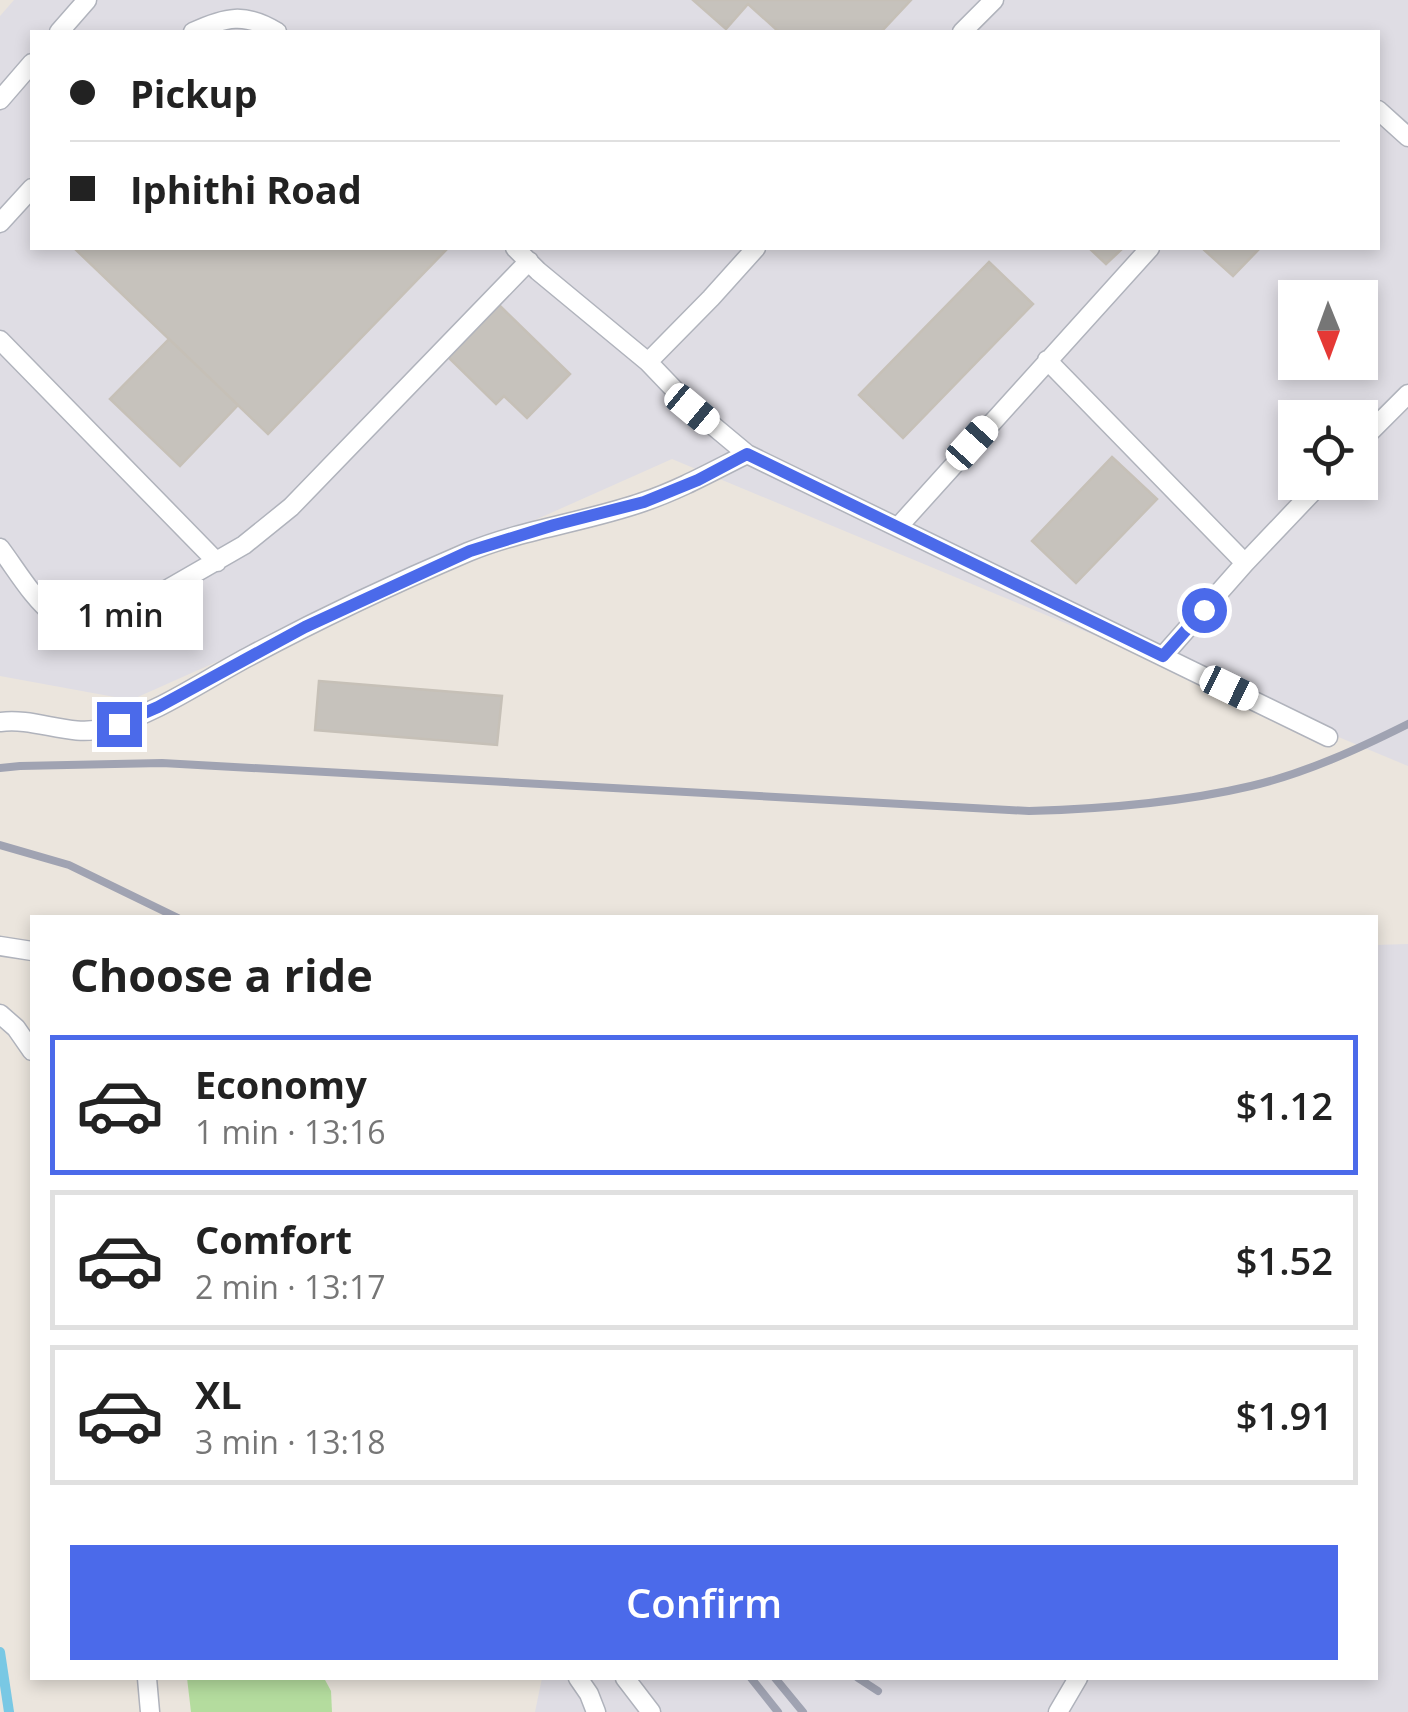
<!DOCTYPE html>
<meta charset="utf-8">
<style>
body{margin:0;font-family:"Open Sans",sans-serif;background:#f2f2f2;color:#222;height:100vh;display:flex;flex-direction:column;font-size:38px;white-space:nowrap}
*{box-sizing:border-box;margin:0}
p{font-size:32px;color:#767676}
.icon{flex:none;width:55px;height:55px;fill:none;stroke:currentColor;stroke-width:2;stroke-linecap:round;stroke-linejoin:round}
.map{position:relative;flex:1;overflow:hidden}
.sheet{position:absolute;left:30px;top:915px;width:1348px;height:765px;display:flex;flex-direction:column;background:#fff;border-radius:0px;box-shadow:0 5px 15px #0003}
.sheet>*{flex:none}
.guide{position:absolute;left:30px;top:30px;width:1350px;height:220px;border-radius:0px;box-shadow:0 5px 15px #0003;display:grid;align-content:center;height:220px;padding:0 40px;background:#fff}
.needle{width:65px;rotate:179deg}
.buttons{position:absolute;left:1278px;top:280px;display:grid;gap:20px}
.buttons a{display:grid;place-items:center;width:100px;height:100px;border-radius:0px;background:#fff;box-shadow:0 5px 15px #0003;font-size:50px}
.end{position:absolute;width:45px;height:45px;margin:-22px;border:12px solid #4b6aea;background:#fff;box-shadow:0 0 0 5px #fff}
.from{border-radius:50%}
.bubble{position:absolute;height:70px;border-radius:0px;background:#fff;box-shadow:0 5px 15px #0003;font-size:32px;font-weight:600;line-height:70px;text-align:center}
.car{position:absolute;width:30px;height:60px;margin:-30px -15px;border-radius:12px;box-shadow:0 0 8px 2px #0007;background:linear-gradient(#fff 24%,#345 0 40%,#fff 0 76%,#345 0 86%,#fff 0)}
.guide b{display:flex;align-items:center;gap:35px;height:95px;font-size:38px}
.guide b+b{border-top:2px solid #e0e0e0}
.guide i{width:25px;height:25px;background:#222}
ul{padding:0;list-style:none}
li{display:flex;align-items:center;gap:30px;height:140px;margin:0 20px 15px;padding:0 20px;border:5px solid #e0e0e0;border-radius:0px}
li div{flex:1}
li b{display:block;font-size:38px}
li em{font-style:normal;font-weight:600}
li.active{border-color:#4b6aea}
li>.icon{width:90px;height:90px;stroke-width:1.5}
h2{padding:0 40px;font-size:45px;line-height:120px}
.button{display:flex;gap:20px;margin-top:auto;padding:20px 40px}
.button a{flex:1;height:115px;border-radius:0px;background:#4b6aea;color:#fff;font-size:40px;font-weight:600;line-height:115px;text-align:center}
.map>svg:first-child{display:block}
.industrial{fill:#dfdde4;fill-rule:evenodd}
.green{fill:#b4dc9e}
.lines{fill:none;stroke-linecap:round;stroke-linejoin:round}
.stream{stroke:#79c8e4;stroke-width:10}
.building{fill:#c6c2bc;stroke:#c6c0b7;stroke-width:2.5}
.service-casing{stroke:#b0b3bc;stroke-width:21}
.service{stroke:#fff;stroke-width:18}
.rail{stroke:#a0a3b2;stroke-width:8}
.route{stroke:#4b6aea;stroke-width:12}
</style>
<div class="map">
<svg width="1408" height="1712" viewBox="0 0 1408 1712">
<rect width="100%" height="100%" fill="#ebe5dd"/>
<path class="industrial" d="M 14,0 L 1408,0 L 1408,766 L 672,459 L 131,700 L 0,676 L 0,16 ZM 32,32 L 1378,32 L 1378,248 L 32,248 ZM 1295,298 L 1360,298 L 1360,362 L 1295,362 ZM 1295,418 L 1360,418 L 1360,482 L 1295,482 Z
M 1408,944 L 1408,1712 L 535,1712 L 542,1678 L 1375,1678 L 1375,945 Z"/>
<path class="green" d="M 187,1678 L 324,1678 L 331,1691 L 332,1712 L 191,1712 Z"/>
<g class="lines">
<path class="stream" d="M 0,1652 L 9,1712"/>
</g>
<path class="building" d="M 693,0 L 911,0 L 881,32 L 779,32 L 748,4 L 726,29 Z
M 74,248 L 448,248 L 268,434 Z
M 1089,248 L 1123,248 L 1106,264 Z
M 1202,248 L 1260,248 L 1233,276 Z
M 989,262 L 1033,304 L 903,438 L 859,395 Z
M 498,304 L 570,374 L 527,418 L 504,396 L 496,404 L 447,356 Z
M 169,339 L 238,405 L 180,466 L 110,399 Z
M 1112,457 L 1157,499 L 1076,583 L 1032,541 Z
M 319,681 L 502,696 L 497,745 L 315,730 Z"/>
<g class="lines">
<defs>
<path id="service" d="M 59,32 L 87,0
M 193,32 C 225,17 245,12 277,32
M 962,32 L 994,0
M 0,100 L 32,63
M 1378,110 L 1408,137
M 0,223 L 32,188
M 515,248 L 538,271 L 648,362
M 0,340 L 217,562
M 1047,360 L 1245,563
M 1360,442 L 1408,394
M 747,454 L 1328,737
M 898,527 L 1150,248
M 0,548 C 28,585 58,647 112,621 L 244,545 L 291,507 L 529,261
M 1163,656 L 1245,563 L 1322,482
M 0,722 C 36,717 70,738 105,728 C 156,714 201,682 248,657 C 319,619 393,584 468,552 C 524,529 586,522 643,502 C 679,490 713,471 747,454 L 693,409 L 648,362 L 711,298 L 756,248
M 0,946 L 32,951
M 0,1014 L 16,1028 L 32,1051
M 147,1678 L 150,1712
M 578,1678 L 589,1694 L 596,1712
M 625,1678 L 651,1712
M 1058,1712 L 1078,1678"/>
</defs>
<use href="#service" class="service-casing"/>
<use href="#service" class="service"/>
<path class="rail" d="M 0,768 L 20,766 L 162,763 L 1029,811 C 1102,809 1179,803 1251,786 C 1306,773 1358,749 1408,724
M 0,845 L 69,865 L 178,918
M 751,1678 L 778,1712
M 775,1678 L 803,1712
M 858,1678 L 878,1691"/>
</g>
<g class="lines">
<path class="route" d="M 119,724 L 158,707 L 305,627 L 470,551 L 554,525 L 644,502 L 698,480 L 747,454 L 1163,656 L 1204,610"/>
</g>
</svg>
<div class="buttons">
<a><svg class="needle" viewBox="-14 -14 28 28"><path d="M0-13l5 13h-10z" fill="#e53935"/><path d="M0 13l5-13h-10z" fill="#767676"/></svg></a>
<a><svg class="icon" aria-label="locate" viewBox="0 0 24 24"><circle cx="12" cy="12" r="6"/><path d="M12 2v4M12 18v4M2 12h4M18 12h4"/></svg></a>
</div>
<i class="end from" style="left:1204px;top:610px"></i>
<i class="end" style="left:119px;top:724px"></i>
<div class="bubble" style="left:38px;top:580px;width:165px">1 min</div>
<i class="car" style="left:692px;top:409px;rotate:130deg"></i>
<i class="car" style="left:972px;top:443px;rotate:42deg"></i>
<i class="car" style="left:1229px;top:688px;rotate:116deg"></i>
<div class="guide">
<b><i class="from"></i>Pickup</b>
<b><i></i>Iphithi Road</b>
</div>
<section class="sheet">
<h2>Choose a ride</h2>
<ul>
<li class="active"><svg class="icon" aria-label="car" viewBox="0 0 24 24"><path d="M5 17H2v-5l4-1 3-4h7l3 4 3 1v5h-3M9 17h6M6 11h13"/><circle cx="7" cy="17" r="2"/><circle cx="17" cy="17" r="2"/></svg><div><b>Economy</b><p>1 min · 13:16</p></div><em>$1.12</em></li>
<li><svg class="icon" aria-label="car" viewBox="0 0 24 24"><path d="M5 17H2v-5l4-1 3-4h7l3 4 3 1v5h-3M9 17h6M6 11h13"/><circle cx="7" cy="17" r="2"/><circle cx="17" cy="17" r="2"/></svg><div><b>Comfort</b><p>2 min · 13:17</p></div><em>$1.52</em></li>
<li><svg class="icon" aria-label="car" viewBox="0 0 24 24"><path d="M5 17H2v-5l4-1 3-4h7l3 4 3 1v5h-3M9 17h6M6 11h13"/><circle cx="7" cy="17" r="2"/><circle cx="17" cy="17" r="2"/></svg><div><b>XL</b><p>3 min · 13:18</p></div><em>$1.91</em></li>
</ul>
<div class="button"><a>Confirm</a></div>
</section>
</div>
